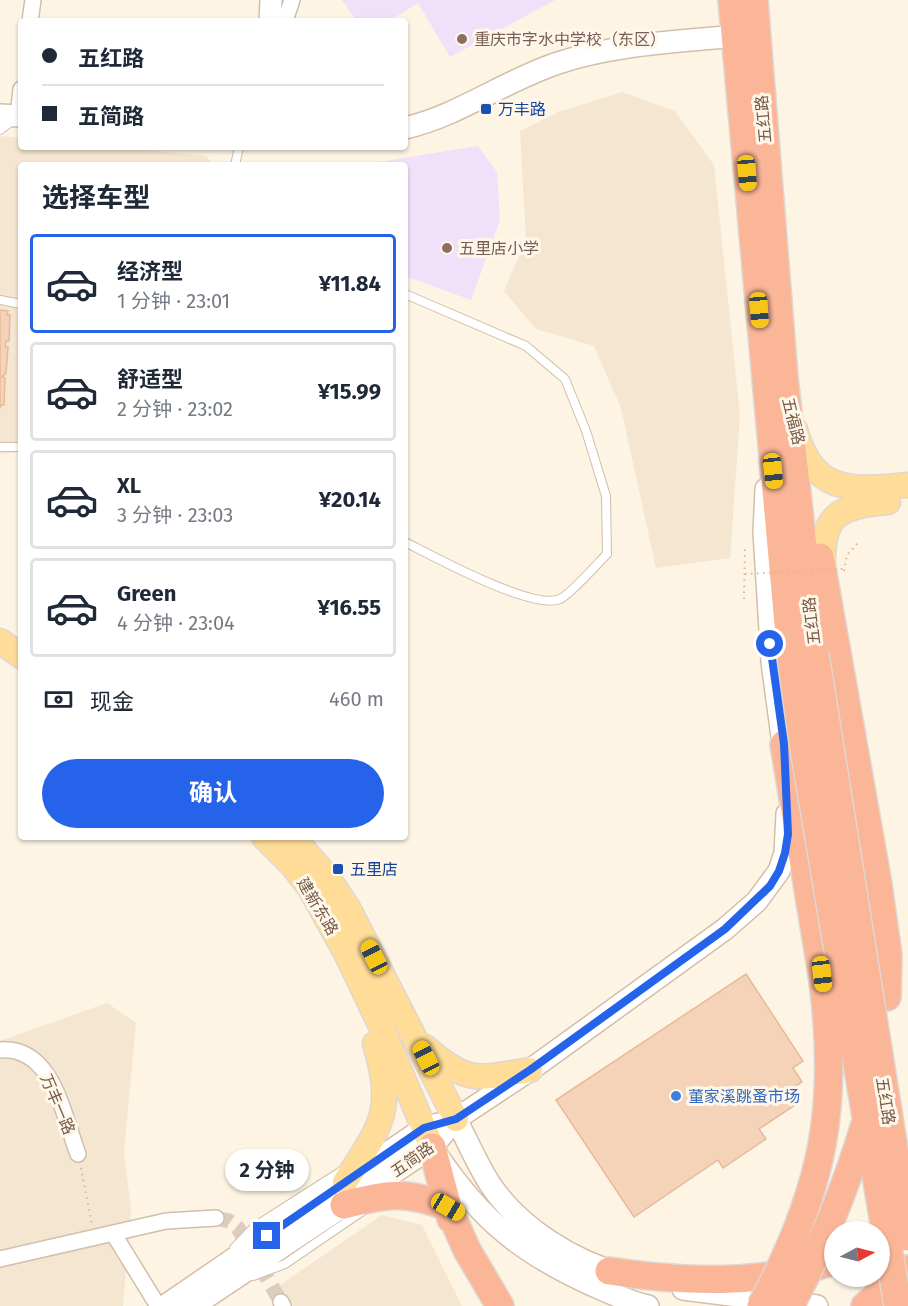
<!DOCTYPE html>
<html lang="zh">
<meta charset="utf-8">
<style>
body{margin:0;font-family:"Fira Sans","Noto Sans SC",sans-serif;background:#f2f2f3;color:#1f2937;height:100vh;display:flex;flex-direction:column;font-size:22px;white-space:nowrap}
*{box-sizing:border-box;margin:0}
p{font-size:20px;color:#747a83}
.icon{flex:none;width:33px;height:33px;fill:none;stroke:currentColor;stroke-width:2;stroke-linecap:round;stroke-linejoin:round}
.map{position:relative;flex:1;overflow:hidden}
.sheet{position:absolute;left:18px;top:162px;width:390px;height:678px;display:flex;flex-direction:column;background:#fff;border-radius:6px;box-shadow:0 2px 4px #0004}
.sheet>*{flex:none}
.top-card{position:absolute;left:18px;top:18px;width:390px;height:132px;border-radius:6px;box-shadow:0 2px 4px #0004;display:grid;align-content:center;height:132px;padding:0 24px;background:#fff}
.needle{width:39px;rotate:83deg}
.controls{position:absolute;left:824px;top:1221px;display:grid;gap:12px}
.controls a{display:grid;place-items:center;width:66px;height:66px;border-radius:50%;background:#fff;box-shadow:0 2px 4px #0004;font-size:30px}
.end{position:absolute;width:27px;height:27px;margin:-14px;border:8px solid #2563eb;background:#fff;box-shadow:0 0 0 3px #fff}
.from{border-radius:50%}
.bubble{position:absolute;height:42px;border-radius:21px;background:#fff;box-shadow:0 2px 4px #0004;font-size:20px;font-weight:700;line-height:42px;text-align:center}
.car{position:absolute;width:18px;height:36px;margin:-18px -9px;border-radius:8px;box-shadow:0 0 4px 2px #0007;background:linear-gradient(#f5c518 24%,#345 0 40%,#f5c518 0 76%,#345 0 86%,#f5c518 0)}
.top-card b{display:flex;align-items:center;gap:21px;height:57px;font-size:22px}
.top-card b+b{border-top:2px solid #e0e1e3}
.top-card i{width:15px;height:15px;background:#1f2937}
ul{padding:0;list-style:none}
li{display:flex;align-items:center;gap:18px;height:99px;margin:0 12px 9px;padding:0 12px;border:3px solid #e0e1e3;border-radius:6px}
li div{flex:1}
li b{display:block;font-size:22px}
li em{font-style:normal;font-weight:700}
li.current{border-color:#2563eb}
li>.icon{width:54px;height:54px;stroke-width:1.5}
h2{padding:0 24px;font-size:27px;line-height:72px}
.pay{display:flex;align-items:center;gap:15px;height:66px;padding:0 24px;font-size:22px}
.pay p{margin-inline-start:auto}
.primary-button{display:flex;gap:12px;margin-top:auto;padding:12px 24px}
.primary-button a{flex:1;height:69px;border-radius:36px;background:#2563eb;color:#fff;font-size:24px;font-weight:700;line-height:69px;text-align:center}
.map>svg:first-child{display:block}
.residential{fill:#f5e6d1}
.education{fill:#f1e0fa}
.building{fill:#f4d3b9;stroke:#e7ba99;stroke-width:1.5}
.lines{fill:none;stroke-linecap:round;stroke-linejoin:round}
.street-tunnel{stroke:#dccebc;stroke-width:15;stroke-dasharray:15 8;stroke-linecap:butt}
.lane-casing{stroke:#d1beac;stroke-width:10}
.street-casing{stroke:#d1beac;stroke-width:18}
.secondary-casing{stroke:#d4bea9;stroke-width:24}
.primary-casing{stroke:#ded7d3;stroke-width:27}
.highway-casing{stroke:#ded7d3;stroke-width:30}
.path{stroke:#d9b69c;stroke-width:2;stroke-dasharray:1.5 4.5;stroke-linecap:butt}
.lane{stroke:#fff;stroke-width:8}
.street{stroke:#fff;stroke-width:15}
.secondary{stroke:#fff;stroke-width:21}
.primary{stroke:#ffdd98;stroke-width:24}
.highway{stroke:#fbb597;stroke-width:27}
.highway-bridge-casing{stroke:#ded7d3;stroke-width:30;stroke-linecap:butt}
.path-bridge{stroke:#d9b69c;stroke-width:2;stroke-dasharray:1.5 4.5;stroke-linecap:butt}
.highway-bridge{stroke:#fbb597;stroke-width:27}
.route{stroke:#2563eb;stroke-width:8}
.education-dot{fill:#8d6e63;stroke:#fff8ea;stroke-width:2}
.transit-dot{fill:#1a4fb4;stroke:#fff8ea;stroke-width:2}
.shop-dot{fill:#3f7fe0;stroke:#fff8ea;stroke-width:2}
.labels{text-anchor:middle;stroke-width:6;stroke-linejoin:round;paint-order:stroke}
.education-label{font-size:16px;fill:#785e54;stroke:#fff8ea;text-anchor:start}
.transit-label{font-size:16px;fill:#164399;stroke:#fff8ea;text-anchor:start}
.street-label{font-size:16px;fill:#775a48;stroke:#fff8ea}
.shop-label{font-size:16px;fill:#366cbe;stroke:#fff8ea;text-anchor:start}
</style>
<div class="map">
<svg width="908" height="1306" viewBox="0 0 908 1306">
<rect width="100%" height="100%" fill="#fdf4e3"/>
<path class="residential" d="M 622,92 L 675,111 L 714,165 L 740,415 L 730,558 L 656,568 L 621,408 L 594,346 L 536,329 L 504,291 L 526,240 L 520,131 L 559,112 Z
M 0,136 L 21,138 L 21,147 L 114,147 L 207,156 L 212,165 L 21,165 L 21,452 L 0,454 Z
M 107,1003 L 136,1023 L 124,1151 L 131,1210 L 123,1306 L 0,1306 L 0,1041 Z
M 382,1215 L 422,1225 L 462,1306 L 293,1306 L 280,1285 Z"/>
<path class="education" d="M 342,0 L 555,0 L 450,57 L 418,3 L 389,21 L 357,21 Z
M 478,146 L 497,172 L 500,220 L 471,300 L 405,276 L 405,165 L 360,165 Z"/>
<path class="building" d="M 0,310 L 8,311 L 7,315 L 10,315 L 9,341 L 6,341 L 5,347 L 8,347 L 6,373 L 2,377 L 5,378 L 4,405 L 1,405 L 0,408 Z
M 746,974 L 803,1061 L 793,1068 L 802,1082 L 786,1092 L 795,1105 L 759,1129 L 766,1139 L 723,1168 L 718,1160 L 634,1217 L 556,1100 Z"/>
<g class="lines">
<path class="street-tunnel" d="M 216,1218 L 229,1221 L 238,1228 L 281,1302"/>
<defs>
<path id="lane" d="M 0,130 L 12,121
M 235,165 L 239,147
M 405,294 L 526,346 L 565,379 L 586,431 L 606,496 L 607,554 C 597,564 570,595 560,599 C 533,611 433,556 405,542
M 0,300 L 21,304
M 0,447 L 21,447
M 234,1248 L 254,1227 L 343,1170
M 253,1276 L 285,1264 L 361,1212"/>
<path id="street" d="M 30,21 L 33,0
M 285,21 L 292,0
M 18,116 L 21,89
M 0,1050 C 53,1046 63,1115 78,1154
M 113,1233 L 158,1306
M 0,1259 L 166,1221 L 216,1218
M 281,1302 L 283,1306"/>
<path id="secondary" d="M 270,21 L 271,0
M 0,115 L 21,116
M 405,128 C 458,116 506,80 558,63 C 614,44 677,42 735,36
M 766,489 L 764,532 L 772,662 L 785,759
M 456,1119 C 467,1140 477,1164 490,1184 C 519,1228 574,1262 624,1275
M 439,1158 C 483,1222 522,1253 592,1285 C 610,1293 629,1302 648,1306
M 683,1289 L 817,1306
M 165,1306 L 424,1128 L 438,1124
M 193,1306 L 432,1147 L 456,1119 L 530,1070 L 725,929 L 757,901 L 779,871 L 785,853 L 787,814"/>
<path id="primary" d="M 795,430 C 814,495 851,490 908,485
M 823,574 C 821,519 832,506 888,502
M 0,641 L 21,656
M 264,837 L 292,865 L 310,888 L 346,953 L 380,1024 L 432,1147
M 293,837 L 328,878 L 348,908 L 456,1119
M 425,1047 C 467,1084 477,1079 530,1070
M 345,1182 C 380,1127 396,1111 375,1044"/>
<path id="highway" d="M 732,0 L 791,657
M 754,0 L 784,377 L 815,654
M 820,557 L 878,884 L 888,955 L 887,997
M 784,744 L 822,974
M 432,1147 L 451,1219
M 344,1205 C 388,1194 404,1190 448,1207 L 467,1250 L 500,1306
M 609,1271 C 684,1282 761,1286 834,1261
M 865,1306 L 908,1269"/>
</defs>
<use href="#lane" class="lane-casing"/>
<use href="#street" class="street-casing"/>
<use href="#secondary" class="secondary-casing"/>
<use href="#primary" class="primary-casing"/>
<use href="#highway" class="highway-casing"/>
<path class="path" d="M 844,571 L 847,555 L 858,543
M 744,599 L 745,547
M 81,1168 L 92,1224"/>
<use href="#lane" class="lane"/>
<use href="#street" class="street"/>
<use href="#secondary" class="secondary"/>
<use href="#primary" class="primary"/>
<use href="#highway" class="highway"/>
<defs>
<path id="highway-bridge" d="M 815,654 L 908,1237
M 791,657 L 802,737 L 898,1306
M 761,1306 C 824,1189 840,1105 822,974
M 790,1306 C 821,1249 846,1187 865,1124"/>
</defs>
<use href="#highway-bridge" class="highway-bridge-casing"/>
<path class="path-bridge" d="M 745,574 L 843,569"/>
<use href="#highway-bridge" class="highway-bridge"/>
</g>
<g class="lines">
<path class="route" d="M 267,1236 L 424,1128 L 456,1119 L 530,1070 L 725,929 L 770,886 L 779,871 L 785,853 L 788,834 L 784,744 L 770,644"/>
</g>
<g class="education-dot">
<circle cx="462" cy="39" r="6"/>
<circle cx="447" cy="248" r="6"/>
</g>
<g class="transit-dot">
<rect x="480" y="103" width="12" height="12" rx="3"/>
<rect x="332" y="863" width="12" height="12" rx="3"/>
</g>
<circle class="shop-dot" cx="676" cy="1096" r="6"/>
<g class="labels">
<g class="education-label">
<text x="474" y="45">重庆市字水中学校（东区）</text>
<text x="459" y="254">五里店小学</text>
</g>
<g class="transit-label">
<text x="498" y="115">万丰路</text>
<text x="350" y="875">五里店</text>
</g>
<g class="street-label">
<text transform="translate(763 119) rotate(-95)" y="6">五红路</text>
<text transform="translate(794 421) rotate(76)" y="6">五福路</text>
<text transform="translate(811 621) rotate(-97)" y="6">五红路</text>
<text transform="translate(318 906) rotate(59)" y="6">建新东路</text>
<text transform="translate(886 1101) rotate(81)" y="6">五红路</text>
<text transform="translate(58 1104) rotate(67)" y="6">万丰一路</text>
<text transform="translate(412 1159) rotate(-35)" y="6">五简路</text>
</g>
<g class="shop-label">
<text x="688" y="1102">董家溪跳蚤市场</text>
</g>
</g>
</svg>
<div class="controls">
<a><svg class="needle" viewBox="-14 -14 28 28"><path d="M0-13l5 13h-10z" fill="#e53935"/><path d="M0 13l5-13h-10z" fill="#747a83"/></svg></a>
</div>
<i class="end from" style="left:770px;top:644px"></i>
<i class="end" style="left:267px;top:1236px"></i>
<div class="bubble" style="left:225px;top:1149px;width:84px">2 分钟</div>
<i class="car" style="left:747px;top:173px;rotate:175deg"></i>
<i class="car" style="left:759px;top:310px;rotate:175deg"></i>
<i class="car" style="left:773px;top:471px;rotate:174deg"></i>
<i class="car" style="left:374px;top:957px;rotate:333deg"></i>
<i class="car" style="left:822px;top:974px;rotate:173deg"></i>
<i class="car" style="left:426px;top:1058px;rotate:333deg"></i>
<i class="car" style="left:448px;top:1207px;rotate:120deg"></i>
<div class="top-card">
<b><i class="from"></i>五红路</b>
<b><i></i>五简路</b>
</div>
<section class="sheet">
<h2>选择车型</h2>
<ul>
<li class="current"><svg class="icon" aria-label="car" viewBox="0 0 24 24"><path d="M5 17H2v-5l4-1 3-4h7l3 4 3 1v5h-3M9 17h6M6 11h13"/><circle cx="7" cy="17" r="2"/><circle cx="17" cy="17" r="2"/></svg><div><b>经济型</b><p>1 分钟 · 23:01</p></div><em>¥11.84</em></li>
<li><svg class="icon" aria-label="car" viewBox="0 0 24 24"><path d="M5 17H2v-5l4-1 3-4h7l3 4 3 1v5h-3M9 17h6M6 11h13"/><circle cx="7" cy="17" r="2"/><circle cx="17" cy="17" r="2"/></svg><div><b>舒适型</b><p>2 分钟 · 23:02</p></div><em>¥15.99</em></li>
<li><svg class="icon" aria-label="car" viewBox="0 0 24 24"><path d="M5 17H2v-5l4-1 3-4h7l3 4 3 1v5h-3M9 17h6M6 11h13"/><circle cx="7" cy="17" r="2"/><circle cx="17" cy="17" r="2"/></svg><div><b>XL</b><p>3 分钟 · 23:03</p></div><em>¥20.14</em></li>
<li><svg class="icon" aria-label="car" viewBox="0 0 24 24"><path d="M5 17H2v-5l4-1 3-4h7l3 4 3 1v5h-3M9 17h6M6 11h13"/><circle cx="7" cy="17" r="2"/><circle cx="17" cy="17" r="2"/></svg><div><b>Green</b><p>4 分钟 · 23:04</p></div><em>¥16.55</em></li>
</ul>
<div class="pay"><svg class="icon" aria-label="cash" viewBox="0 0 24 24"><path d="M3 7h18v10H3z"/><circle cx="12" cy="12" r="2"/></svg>现金<p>460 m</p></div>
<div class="primary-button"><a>确认</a></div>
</section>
</div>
